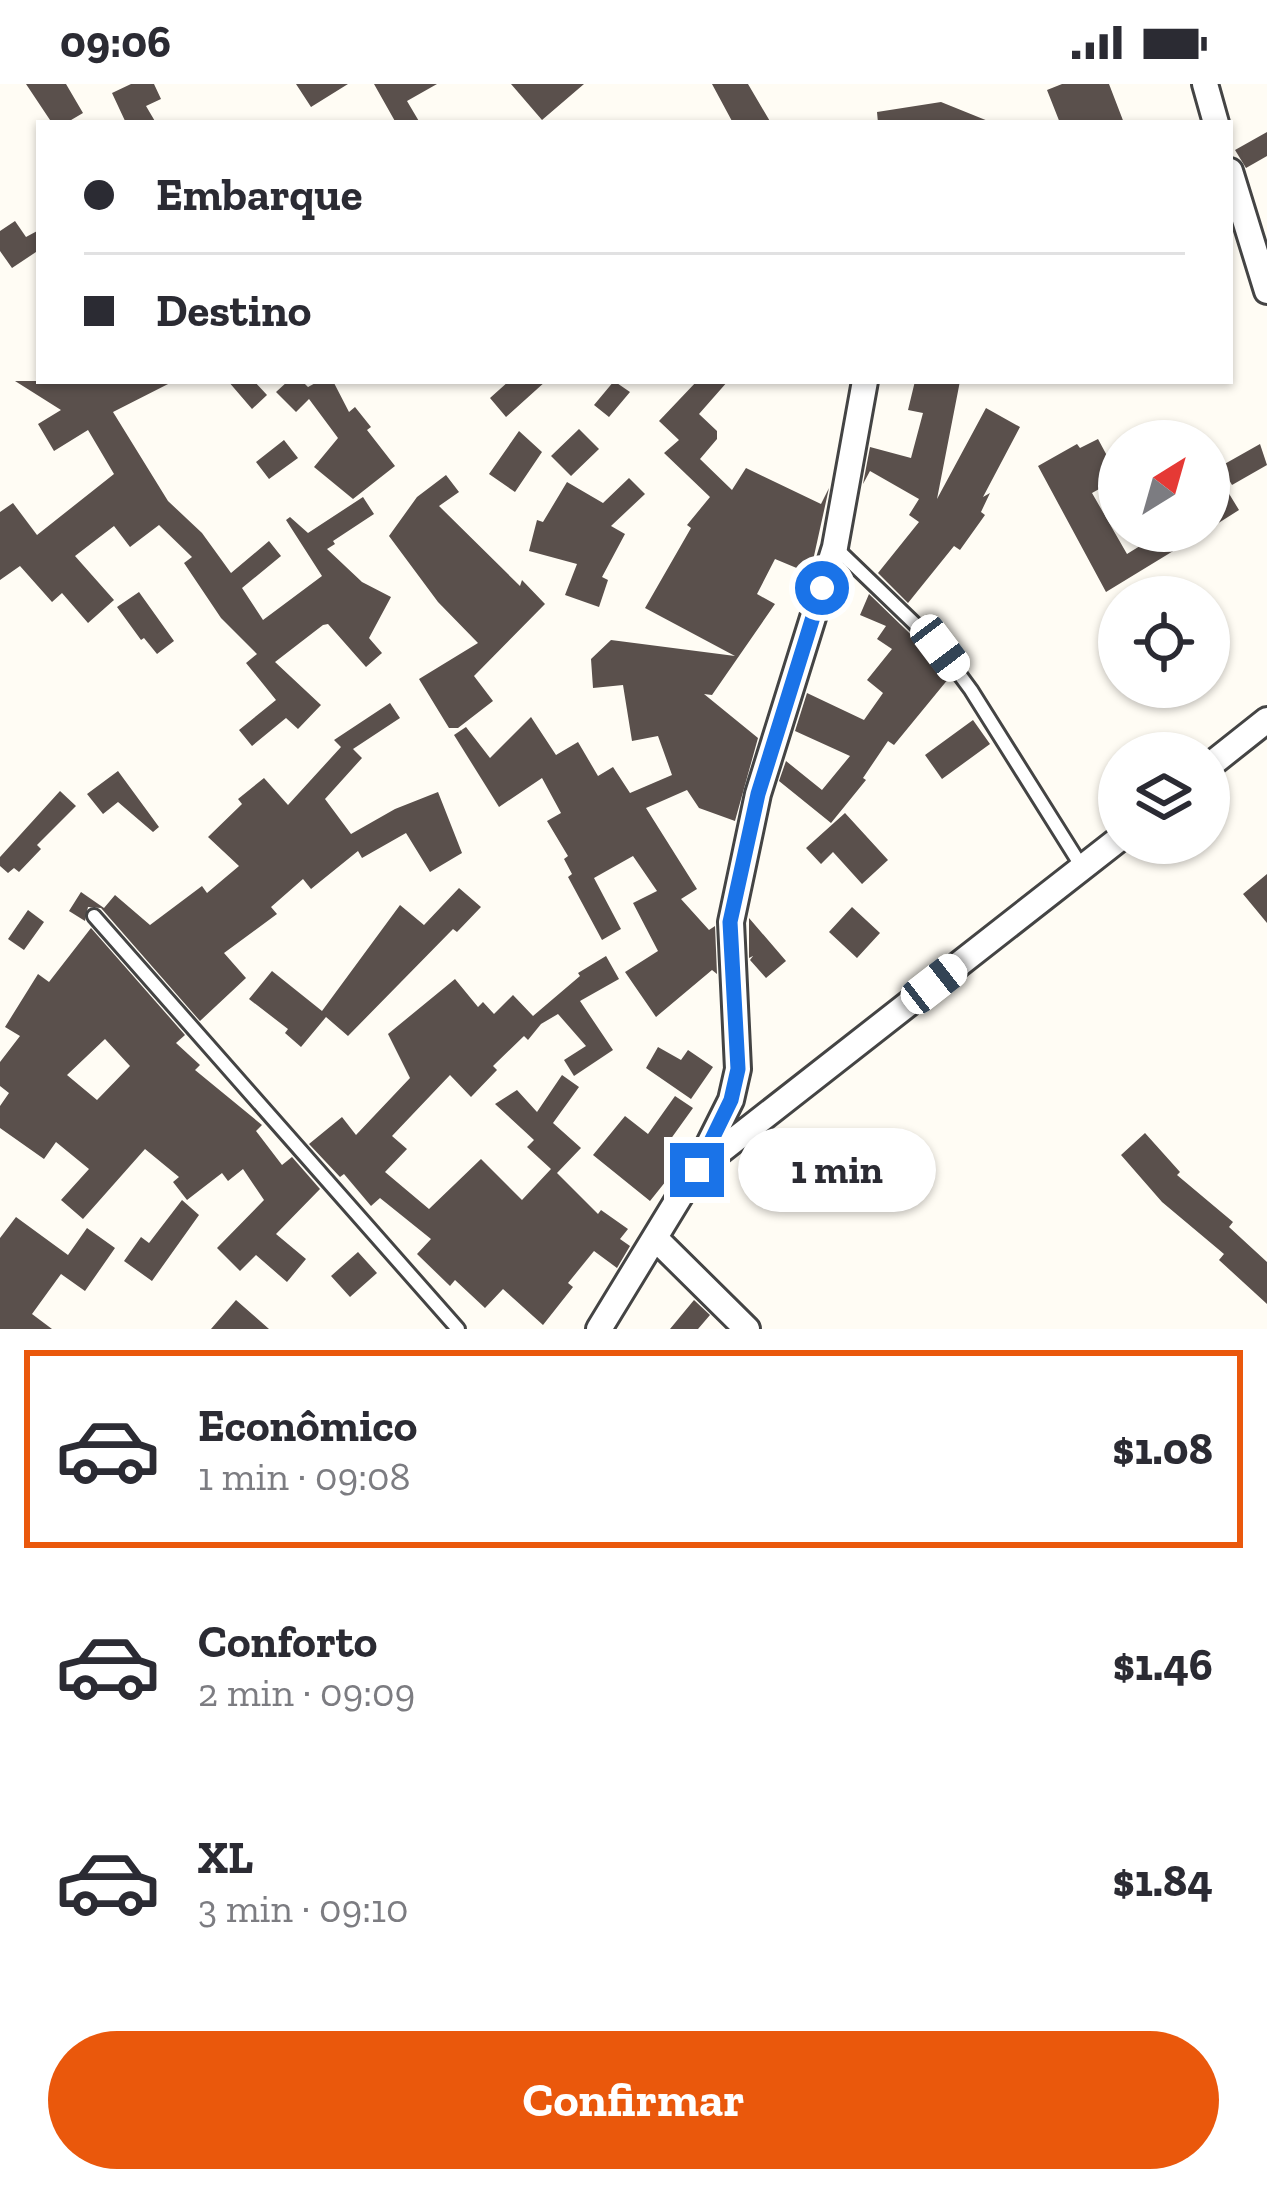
<!DOCTYPE html>
<html lang="pt">
<meta charset="utf-8">
<style>
body{margin:0;font-family:"Zilla Slab",serif;background:#f7f7f7;color:#2b2b33;height:100vh;display:flex;flex-direction:column;font-size:45px;white-space:nowrap}
*{box-sizing:border-box;margin:0}
p{font-size:39px;color:#7c7c81}
.icon{flex:none;width:66px;height:66px;fill:none;stroke:currentColor;stroke-width:2;stroke-linecap:round;stroke-linejoin:round}
.map{position:relative;height:1245px;overflow:hidden}
.side{display:flex;flex-direction:column;background:#fff;flex:1}
.side>*{flex:none}
.hud{position:absolute;left:36px;top:36px;width:1197px;height:264px;border-radius:0px;box-shadow:0 3px 9px #0004;display:grid;align-content:center;height:264px;padding:0 48px;background:#fff}
.needle{width:78px;rotate:37deg}
.buttons{position:absolute;left:1098px;top:336px;display:grid;gap:24px}
.buttons a{display:grid;place-items:center;width:132px;height:132px;border-radius:50%;background:#fff;box-shadow:0 3px 9px #0004;font-size:60px}
.end{position:absolute;width:54px;height:54px;margin:-27px;border:15px solid #1a73e8;background:#fff;box-shadow:0 0 0 6px #fff}
.from{border-radius:50%}
.bubble{position:absolute;height:84px;border-radius:42px;background:#fff;box-shadow:0 3px 9px #0004;font-size:39px;font-weight:700;line-height:84px;text-align:center}
.car{position:absolute;width:36px;height:72px;margin:-36px -18px;border-radius:15px;box-shadow:0 0 9px 3px #0007;background:linear-gradient(#fff 24%,#345 0 40%,#fff 0 76%,#345 0 86%,#fff 0)}
.hud b{display:flex;align-items:center;gap:42px;height:114px;font-size:45px}
.hud b+b{border-top:3px solid #e1e1e2}
.hud i{width:30px;height:30px;background:#2b2b33}
ul{padding:21px 0 0;list-style:none}
li{display:flex;align-items:center;gap:36px;height:198px;margin:0 24px 18px;padding:0 24px;border:6px solid transparent;border-radius:0px}
li div{flex:1}
li b{display:block;font-size:45px}
li em{font-style:normal;font-weight:700}
li.selected{border-color:#ea580c}
li>.icon{width:108px;height:108px;stroke-width:1.5}
.primary-button{display:flex;gap:24px;margin-top:auto;padding:24px 48px}
.primary-button a{flex:1;height:138px;border-radius:72px;background:#ea580c;color:#fff;font-size:48px;font-weight:700;line-height:138px;text-align:center}
.status{display:flex;justify-content:space-between;align-items:center;height:84px;padding:0 60px;background:#fff;direction:ltr}
.status svg{height:33px;fill:currentColor}
.map>svg:first-child{display:block}
.building{fill:#5a504c;fill-rule:evenodd}
.lines{fill:none;stroke-linecap:round;stroke-linejoin:round}
.service-casing{stroke:#444;stroke-width:18}
.minor-casing{stroke:#444;stroke-width:30}
.service{stroke:#fff;stroke-width:12}
.minor{stroke:#fff;stroke-width:24}
.route{stroke:#1a73e8;stroke-width:15}
</style>
<div class="status"><b>09:06</b><svg viewBox="0 0 49 12"><path d="M0 12V9h3v3zM5 12V6h3v6zM10 12V3h3v9zM15 12V0h3v12zM26 1h20v11H26zM47 4h2v5h-2z"/></svg></div>
<div class="map">
<svg width="1267" height="1245" viewBox="0 0 1267 1245">
<rect width="100%" height="100%" fill="#fffcf4"/>
<path class="building" d="M 26,0 L 66,0 L 83,29 L 66,39 L 52,39 Z
M 131,0 L 154,0 L 161,15 L 146,22 L 156,39 L 126,39 L 112,9 Z
M 296,0 L 348,0 L 311,23 Z
M 374,0 L 437,0 L 407,17 L 420,39 L 396,39 Z
M 511,0 L 584,0 L 542,36 Z
M 712,0 L 748,0 L 771,39 L 733,39 Z
M 1062,0 L 1109,0 L 1124,39 L 1060,39 L 1047,6 Z
M 941,18 L 993,39 L 878,39 L 877,28 Z
M 1267,48 L 1267,72 L 1246,84 L 1235,66 Z
M 15,137 L 26,153 L 39,146 L 39,166 L 12,184 L 0,167 L 0,147 Z
M 15,297 L 174,297 L 113,328 L 168,417 L 202,449 L 231,489 L 269,457 L 281,472 L 242,504 L 263,536 L 322,492 L 286,436 L 290,433 L 308,449 L 363,413 L 374,430 L 333,457 L 335,460 L 327,465 L 362,498 L 391,513 L 369,554 L 382,569 L 366,583 L 328,540 L 323,541 L 275,578 L 321,621 L 298,645 L 286,634 L 252,662 L 239,646 L 276,616 L 246,579 L 257,570 L 221,534 L 184,479 L 192,473 L 159,441 L 130,463 L 114,442 L 75,472 L 114,516 L 88,539 L 62,509 L 52,518 L 20,482 L 0,496 L 0,428 L 13,419 L 37,451 L 114,390 L 88,346 L 54,367 L 38,340 L 61,326 Z
M 228,297 L 254,297 L 267,311 L 252,325 Z
M 288,297 L 302,297 L 308,303 L 319,297 L 333,297 L 349,328 L 355,323 L 371,343 L 367,346 L 395,382 L 353,415 L 314,383 L 338,354 L 309,315 L 296,328 L 276,308 Z
M 509,297 L 546,297 L 506,333 L 490,314 Z
M 614,297 L 630,308 L 609,333 L 594,321 Z
M 697,297 L 728,297 L 699,330 L 717,347 L 717,355 L 700,375 L 732,406 L 746,384 L 821,420 L 829,404 L 812,481 L 805,477 L 799,485 L 775,475 L 757,510 L 775,520 L 712,611 L 704,610 L 758,654 L 735,737 L 699,724 L 687,706 L 646,724 L 697,805 L 681,815 L 709,846 L 715,842 L 717,890 L 712,886 L 656,933 L 625,888 L 658,867 L 633,819 L 657,807 L 633,772 L 594,794 L 621,845 L 602,856 L 568,793 L 572,790 L 564,775 L 568,772 L 547,737 L 561,729 L 542,694 L 499,723 L 454,651 L 466,643 L 490,674 L 531,633 L 556,671 L 578,658 L 598,692 L 613,683 L 630,709 L 672,691 L 658,652 L 632,657 L 623,601 L 593,604 L 591,575 L 611,556 L 735,572 L 645,524 L 691,444 L 687,441 L 710,413 L 664,369 L 679,356 L 659,337 Z
M 915,297 L 960,297 L 937,415 L 986,324 L 1020,343 L 983,413 L 990,409 L 981,428 L 985,431 L 960,466 L 954,462 L 908,519 L 878,489 L 919,438 L 909,431 L 919,415 L 870,387 L 863,400 L 870,363 L 911,374 L 923,329 L 908,326 Z
M 579,345 L 599,365 L 571,392 L 551,372 Z
M 519,347 L 542,368 L 515,408 L 489,390 Z
M 1098,355 L 1119,394 L 1092,409 L 1127,470 L 1164,447 L 1206,447 L 1106,508 L 1038,382 L 1077,360 L 1080,364 Z
M 284,356 L 298,374 L 269,395 L 256,378 Z
M 1260,360 L 1267,381 L 1232,401 L 1221,382 Z
M 446,391 L 459,408 L 439,422 L 520,502 L 522,496 L 545,520 L 474,592 L 493,617 L 458,644 L 449,644 L 419,595 L 478,559 L 438,518 L 389,452 L 417,413 Z
M 629,394 L 645,410 L 611,442 L 625,450 L 602,493 L 608,496 L 599,523 L 565,511 L 577,480 L 529,467 L 537,436 L 543,438 L 567,398 L 603,419 Z
M 1228,408 L 1239,426 L 1209,445 L 1209,420 Z
M 139,508 L 174,557 L 157,570 L 144,554 L 141,556 L 117,523 Z
M 869,510 L 932,571 L 949,594 L 894,661 L 888,657 L 863,694 L 866,696 L 831,739 L 779,697 L 786,677 L 822,706 L 850,672 L 795,647 L 807,609 L 864,636 L 883,609 L 867,596 L 892,565 L 877,555 L 886,542 L 860,531 Z
M 390,619 L 400,634 L 353,665 L 362,674 L 325,715 L 351,750 L 395,725 L 438,708 L 462,769 L 430,788 L 406,749 L 362,774 L 358,767 L 311,805 L 303,795 L 271,823 L 277,830 L 224,869 L 246,894 L 200,937 L 101,824 L 88,823 L 85,837 L 69,827 L 81,808 L 104,824 L 115,811 L 150,841 L 202,802 L 207,809 L 239,782 L 208,753 L 242,720 L 238,715 L 264,694 L 288,721 L 341,663 L 334,656 Z
M 973,636 L 990,660 L 942,695 L 925,671 Z
M 118,687 L 159,743 L 153,748 L 118,718 L 103,730 L 87,710 Z
M 60,707 L 76,722 L 37,761 L 41,765 L 19,788 L 14,784 L 8,789 L 0,782 L 0,773 Z
M 845,729 L 888,776 L 862,800 L 833,768 L 821,780 L 806,764 Z
M 1267,790 L 1267,839 L 1243,810 Z
M 459,804 L 481,823 L 457,848 L 453,845 L 348,952 L 326,933 L 301,963 L 285,949 L 288,945 L 249,915 L 272,887 L 322,927 L 400,821 L 424,841 Z
M 852,823 L 880,849 L 857,874 L 829,848 Z
M 28,826 L 44,838 L 24,866 L 8,855 Z
M 749,834 L 786,877 L 766,894 L 750,876 L 753,872 L 749,874 Z
M 91,844 L 185,951 L 176,959 L 200,981 L 195,986 L 262,1041 L 256,1047 L 282,1081 L 292,1073 L 320,1105 L 276,1150 L 306,1175 L 287,1198 L 256,1171 L 240,1187 L 217,1164 L 264,1116 L 243,1085 L 228,1097 L 222,1089 L 187,1116 L 173,1098 L 179,1093 L 145,1065 L 83,1135 L 61,1116 L 89,1085 L 56,1058 L 44,1075 L 0,1044 L 0,1022 L 9,1009 L 0,1002 L 0,978 L 20,952 L 5,943 L 38,890 L 49,898 ZM 105,955 L 130,982 L 97,1016 L 67,991 Z
M 606,872 L 619,895 L 580,917 L 613,966 L 574,992 L 564,976 L 586,962 L 558,930 L 541,940 L 528,956 L 524,952 L 493,982 L 497,986 L 471,1013 L 450,991 L 392,1052 L 407,1065 L 385,1088 L 429,1125 L 481,1075 L 522,1116 L 551,1085 L 527,1063 L 534,1056 L 495,1020 L 517,1006 L 537,1028 L 562,991 L 579,1003 L 553,1039 L 581,1064 L 557,1089 L 598,1130 L 601,1126 L 628,1145 L 620,1155 L 630,1162 L 617,1184 L 594,1167 L 568,1199 L 573,1203 L 543,1241 L 503,1205 L 485,1224 L 455,1196 L 450,1202 L 417,1170 L 431,1155 L 380,1114 L 371,1122 L 344,1090 L 340,1093 L 309,1060 L 342,1033 L 356,1051 L 410,994 L 388,950 L 455,895 L 478,923 L 483,918 L 494,930 L 513,911 L 533,932 L 580,892 L 578,889 Z
M 658,963 L 681,976 L 688,966 L 713,983 L 691,1015 L 646,984 Z
M 675,1012 L 693,1024 L 665,1063 L 682,1077 L 650,1117 L 593,1071 L 625,1032 L 648,1050 Z
M 1145,1049 L 1180,1088 L 1177,1091 L 1233,1138 L 1229,1143 L 1267,1178 L 1267,1220 L 1219,1176 L 1224,1170 L 1162,1118 L 1121,1071 Z
M 182,1116 L 199,1131 L 152,1197 L 124,1177 L 141,1153 L 149,1159 Z
M 16,1133 L 68,1171 L 87,1144 L 115,1164 L 85,1207 L 61,1190 L 32,1230 L 52,1245 L 0,1245 L 0,1154 Z
M 358,1168 L 377,1189 L 350,1213 L 331,1192 Z
M 236,1216 L 269,1245 L 211,1245 Z
M 694,1216 L 710,1231 L 698,1245 L 670,1245 Z"/>
<g class="lines">
<defs>
<path id="service" d="M 836,464 L 940,564 L 971,606 L 1082,783
M 94,832 L 458,1245"/>
<path id="minor" d="M 1205,0 L 1216,39
M 1230,87 L 1267,207
M 1209,682 L 1267,636
M 705,1079 L 1119,755
M 655,1154 L 747,1245
M 599,1245 L 696,1086 L 731,1016 L 738,985 L 731,838 L 758,710 L 835,463 L 865,297"/>
</defs>
<use href="#service" class="service-casing"/>
<use href="#minor" class="minor-casing"/>
<use href="#service" class="service"/>
<use href="#minor" class="minor"/>
</g>
<g class="lines">
<path class="route" d="M 697,1086 L 731,1016 L 738,985 L 730,838 L 758,710 L 822,504"/>
</g>
</svg>
<div class="buttons">
<a><svg class="needle" viewBox="-14 -14 28 28"><path d="M0-13l5 13h-10z" fill="#e53935"/><path d="M0 13l5-13h-10z" fill="#7c7c81"/></svg></a>
<a><svg class="icon" aria-label="locate" viewBox="0 0 24 24"><circle cx="12" cy="12" r="6"/><path d="M12 2v4M12 18v4M2 12h4M18 12h4"/></svg></a>
<a><svg class="icon" aria-label="layers" viewBox="0 0 24 24"><path d="M12 4l9 5-9 5-9-5zM3 14l9 5 9-5"/></svg></a>
</div>
<i class="end from" style="left:822px;top:504px"></i>
<i class="end" style="left:697px;top:1086px"></i>
<div class="bubble" style="left:738px;top:1044px;width:198px">1 min</div>
<i class="car" style="left:940px;top:564px;rotate:143deg"></i>
<i class="car" style="left:934px;top:900px;rotate:52deg"></i>
<div class="hud">
<b><i class="from"></i>Embarque</b>
<b><i></i>Destino</b>
</div>
</div>
<section class="side">
<ul>
<li class="selected"><svg class="icon" aria-label="car" viewBox="0 0 24 24"><path d="M5 17H2v-5l4-1 3-4h7l3 4 3 1v5h-3M9 17h6M6 11h13"/><circle cx="7" cy="17" r="2"/><circle cx="17" cy="17" r="2"/></svg><div><b>Econômico</b><p>1 min · 09:08</p></div><em>$1.08</em></li>
<li><svg class="icon" aria-label="car" viewBox="0 0 24 24"><path d="M5 17H2v-5l4-1 3-4h7l3 4 3 1v5h-3M9 17h6M6 11h13"/><circle cx="7" cy="17" r="2"/><circle cx="17" cy="17" r="2"/></svg><div><b>Conforto</b><p>2 min · 09:09</p></div><em>$1.46</em></li>
<li><svg class="icon" aria-label="car" viewBox="0 0 24 24"><path d="M5 17H2v-5l4-1 3-4h7l3 4 3 1v5h-3M9 17h6M6 11h13"/><circle cx="7" cy="17" r="2"/><circle cx="17" cy="17" r="2"/></svg><div><b>XL</b><p>3 min · 09:10</p></div><em>$1.84</em></li>
</ul>
<div class="primary-button"><a>Confirmar</a></div>
</section>
